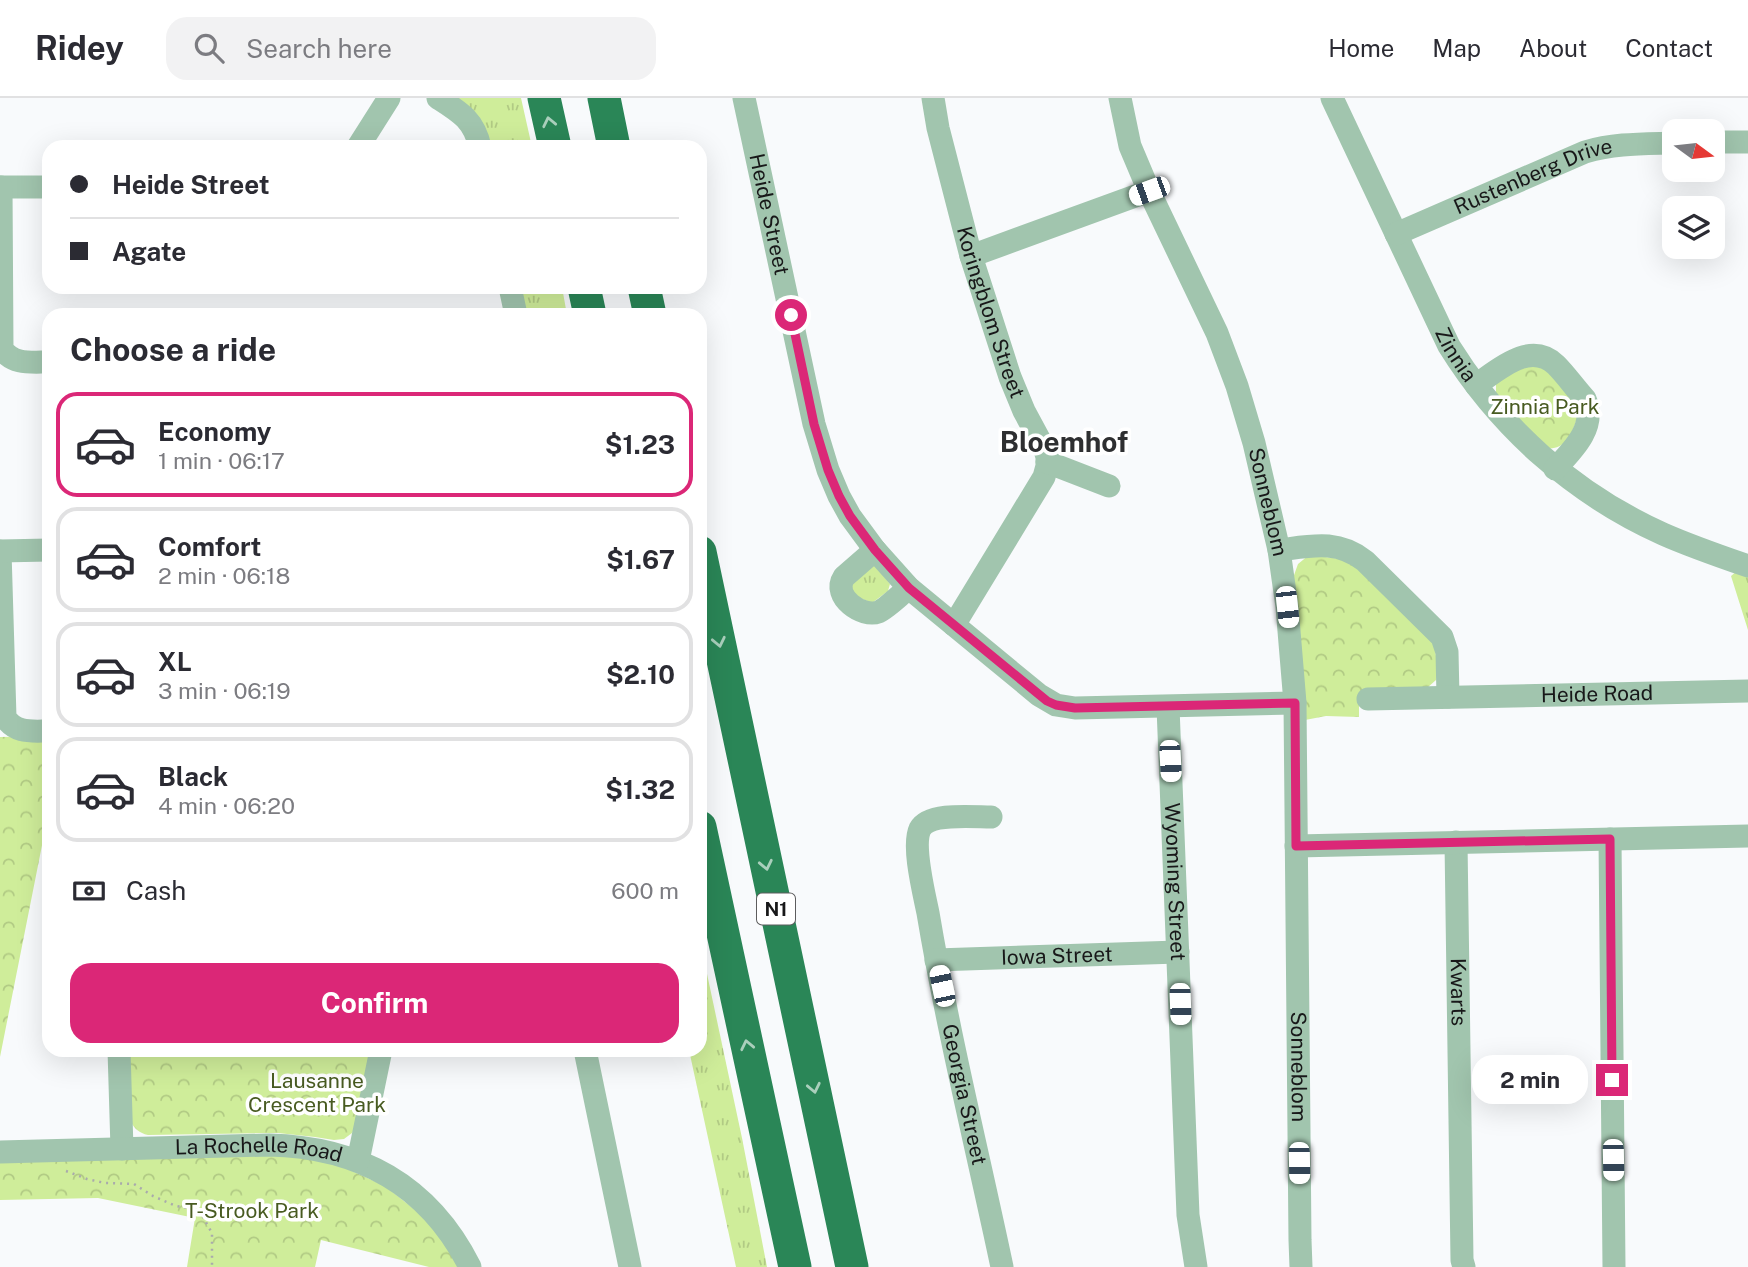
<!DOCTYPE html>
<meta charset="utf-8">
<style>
body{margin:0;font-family:"Public Sans",sans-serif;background:#f2f2f3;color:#2b2b33;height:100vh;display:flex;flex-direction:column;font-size:26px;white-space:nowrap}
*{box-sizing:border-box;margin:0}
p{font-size:23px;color:#7c7c81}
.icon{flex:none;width:38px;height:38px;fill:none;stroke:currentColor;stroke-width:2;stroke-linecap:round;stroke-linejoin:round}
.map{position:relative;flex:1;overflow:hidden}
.sheet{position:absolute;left:42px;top:210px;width:665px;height:749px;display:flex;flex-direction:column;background:#fff;border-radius:21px;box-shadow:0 7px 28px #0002}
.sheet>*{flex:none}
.banner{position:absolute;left:42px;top:42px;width:665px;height:154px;border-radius:21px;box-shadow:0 7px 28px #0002;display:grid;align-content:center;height:154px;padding:0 28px;background:#fff}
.needle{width:46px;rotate:105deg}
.controls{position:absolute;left:1662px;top:21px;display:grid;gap:14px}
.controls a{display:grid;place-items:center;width:63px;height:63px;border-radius:14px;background:#fff;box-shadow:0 7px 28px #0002;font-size:35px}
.end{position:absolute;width:32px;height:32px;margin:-16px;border:9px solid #db2777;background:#fff;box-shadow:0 0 0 4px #fff}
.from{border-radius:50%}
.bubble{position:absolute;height:49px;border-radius:21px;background:#fff;box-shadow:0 7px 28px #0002;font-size:23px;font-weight:700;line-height:49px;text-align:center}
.car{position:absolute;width:21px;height:42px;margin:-21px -10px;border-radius:9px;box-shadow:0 0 5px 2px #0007;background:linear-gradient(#fff 24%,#345 0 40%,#fff 0 76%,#345 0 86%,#fff 0)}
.banner b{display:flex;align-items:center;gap:24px;height:66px;font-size:26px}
.banner b+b{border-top:2px solid #e1e1e2}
.banner i{width:18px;height:18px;background:#2b2b33}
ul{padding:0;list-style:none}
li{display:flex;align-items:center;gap:21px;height:105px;margin:0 14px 10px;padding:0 14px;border:4px solid #e1e1e2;border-radius:21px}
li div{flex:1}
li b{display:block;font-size:26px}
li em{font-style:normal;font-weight:700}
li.current{border-color:#db2777}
li>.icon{width:63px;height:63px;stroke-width:1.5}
h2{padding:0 28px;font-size:32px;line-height:84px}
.pay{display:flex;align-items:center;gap:18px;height:77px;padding:0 28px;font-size:26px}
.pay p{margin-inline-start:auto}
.cta{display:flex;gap:14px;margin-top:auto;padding:14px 28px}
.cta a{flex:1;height:80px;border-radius:21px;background:#db2777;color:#fff;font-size:28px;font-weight:700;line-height:80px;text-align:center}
header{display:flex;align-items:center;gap:42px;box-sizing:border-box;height:98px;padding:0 35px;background:#fff;border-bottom:2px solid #e1e1e2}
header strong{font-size:33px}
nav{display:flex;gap:38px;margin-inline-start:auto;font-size:24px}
.search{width:490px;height:63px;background:#f2f2f3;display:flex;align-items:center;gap:18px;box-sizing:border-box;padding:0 24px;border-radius:21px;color:#7c7c81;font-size:26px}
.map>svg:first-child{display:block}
.grass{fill:url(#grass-tufts)}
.park{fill:url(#park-crowns)}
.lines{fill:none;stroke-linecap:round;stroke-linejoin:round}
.path{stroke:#a9aaac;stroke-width:2.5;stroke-dasharray:2 5;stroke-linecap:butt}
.minor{stroke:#a1c5ae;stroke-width:23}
.highway{stroke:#2a8657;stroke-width:33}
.oneway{stroke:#aacfbc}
.route{stroke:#db2777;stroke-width:9}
.labels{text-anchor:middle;stroke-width:7;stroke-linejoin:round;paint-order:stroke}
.shield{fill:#fff;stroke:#5d5d5e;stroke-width:2}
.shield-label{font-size:19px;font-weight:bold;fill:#181819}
.street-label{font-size:21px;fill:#181819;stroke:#fff}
.park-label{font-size:21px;fill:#485b21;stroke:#fff}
.district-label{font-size:28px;font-weight:bold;fill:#2e2f31;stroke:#fff}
</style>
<header>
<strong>Ridey</strong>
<div class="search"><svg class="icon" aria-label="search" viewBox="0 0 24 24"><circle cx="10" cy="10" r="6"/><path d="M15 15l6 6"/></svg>Search here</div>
<nav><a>Home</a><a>Map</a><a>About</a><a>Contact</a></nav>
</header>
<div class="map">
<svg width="1748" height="1169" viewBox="0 0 1748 1169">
<defs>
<pattern id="grass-tufts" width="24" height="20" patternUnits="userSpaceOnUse" patternTransform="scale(1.75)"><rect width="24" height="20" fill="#cfed9a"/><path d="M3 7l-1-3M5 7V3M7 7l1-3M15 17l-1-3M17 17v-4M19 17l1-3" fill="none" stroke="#b1ca84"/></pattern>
<pattern id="park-crowns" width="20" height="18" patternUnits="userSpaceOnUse" patternTransform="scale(1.75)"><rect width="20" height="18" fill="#cfed9a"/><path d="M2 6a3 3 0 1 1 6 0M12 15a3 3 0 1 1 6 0" fill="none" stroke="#b1ca84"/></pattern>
</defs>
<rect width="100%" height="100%" fill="#f8fafc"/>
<path class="grass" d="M 455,0 L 521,0 L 532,49 L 489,49 Z
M 519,189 L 562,189 L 567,217 L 525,217 Z
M 873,468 L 876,468 L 890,486 L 888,493 L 872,505 L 860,500 L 851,494 L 850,486 Z
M 1737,473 L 1748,477 L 1748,532 L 1731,478 Z
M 700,843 L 742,1040 L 767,1169 L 736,1169 L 689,952 L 700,952 Z"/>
<path class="park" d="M 1516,267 L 1542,267 L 1580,310 C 1575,327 1569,354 1546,350 L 1496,296 L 1496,285 Z
M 1309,457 L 1349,462 L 1434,542 L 1438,574 L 1436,582 L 1427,590 L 1421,591 L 1359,594 L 1359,619 L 1326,618 L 1305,622 L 1293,480 L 1298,466 Z
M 49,638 L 49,712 L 0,959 L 0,639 Z
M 127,952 L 373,952 L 355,1030 L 352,1035 L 344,1041 L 334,1042 L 315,1039 L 278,1035 L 148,1037 C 139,1035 135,1031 130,1023 Z
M 265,1056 L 328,1062 L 385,1088 L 429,1123 L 460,1169 L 429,1169 L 321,1142 L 315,1169 L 187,1169 L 195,1120 L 98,1100 L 0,1102 L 0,1063 Z"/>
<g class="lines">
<path class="path" d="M 66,1073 L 87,1081 L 105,1085 L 134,1086 L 153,1098 L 176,1108 L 194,1111 L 203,1119 L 212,1135 L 212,1169"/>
<g class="minor">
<path d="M 438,0 C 460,14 474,22 480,49"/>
<path id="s1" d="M 744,0 L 814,326 L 828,372 L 839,398 L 850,418 L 875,452 L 909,490 L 1039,597 L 1056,607 L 1075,610 L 1295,605"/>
<path id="s2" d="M 933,0 L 938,30 L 971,158 L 1010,279 L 1024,313 L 1045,352 L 1047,359 L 1047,368 L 1044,379 L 954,527"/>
<path id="s3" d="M 1120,0 L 1130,48 L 1149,93 L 1217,235 L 1237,288 L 1254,345 L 1279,452 L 1287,509 L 1295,605 L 1300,1142 L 1301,1169"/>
<path id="s4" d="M 1332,0 L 1449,248 C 1500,330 1574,396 1663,436 C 1690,448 1719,458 1748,468"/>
<path d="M 1713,44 L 1748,44"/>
<path d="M 358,49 L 389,0"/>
<path d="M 0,89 L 49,89"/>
<path d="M 1,89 L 2,251 C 13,267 31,264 49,264"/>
<path id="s5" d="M 1396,136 L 1585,54 C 1616,45 1643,46 1675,45"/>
<path d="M 971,158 L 1149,93"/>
<path d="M 510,189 L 516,217"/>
<path d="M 1476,287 C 1498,272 1530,242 1556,267 C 1566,277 1575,290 1585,301 C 1597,329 1573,352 1555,371"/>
<path d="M 1047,364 L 1109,388"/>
<path d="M 875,452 L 844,479 C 831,499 863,520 878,514 C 885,512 902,495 909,490"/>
<path d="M 1279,452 C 1311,448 1337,441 1365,463 L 1442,539 L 1447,554 L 1448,599"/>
<path d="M 0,453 L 5,619 C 15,636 32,633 49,633"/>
<path d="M 0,453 L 49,452"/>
<path id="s6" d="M 1368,601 L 1748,593"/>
<path id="s7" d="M 1168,609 L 1188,1117 L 1196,1169"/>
<path id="s8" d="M 991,719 C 974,719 929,714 920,731 C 912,748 924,795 928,815 C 948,934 977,1051 1002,1169"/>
<path d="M 1610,741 L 1614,1169"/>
<path id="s9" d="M 1456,744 L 1462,1162 L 1464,1169"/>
<path d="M 1296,748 L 1748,738"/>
<path id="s10" d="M 936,862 L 1178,854"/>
<path d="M 119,952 L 122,1051"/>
<path d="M 585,952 L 630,1169"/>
<path id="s11" d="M 0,1054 L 269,1047 C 359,1049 429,1087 470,1169"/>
<path d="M 358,1063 L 381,952"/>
</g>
<path class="highway" d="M 544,0 L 555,49
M 604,0 L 614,49
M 584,189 L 590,217
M 644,189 L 650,217
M 700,454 L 852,1169
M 700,729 L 795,1169"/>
</g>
<defs><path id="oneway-chevron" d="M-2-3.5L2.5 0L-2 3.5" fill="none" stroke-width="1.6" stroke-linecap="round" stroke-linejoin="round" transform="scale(1.75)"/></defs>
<g class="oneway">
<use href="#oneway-chevron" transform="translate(549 24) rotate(-102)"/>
<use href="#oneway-chevron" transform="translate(719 544) rotate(78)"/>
<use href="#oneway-chevron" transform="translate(766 767) rotate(78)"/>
<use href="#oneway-chevron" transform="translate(747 947) rotate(-102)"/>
<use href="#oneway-chevron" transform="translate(814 990) rotate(78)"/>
</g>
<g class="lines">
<path class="route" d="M 791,217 L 814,326 L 828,372 L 839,398 L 850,418 L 875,452 L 909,490 L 1047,603 L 1056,607 L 1075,610 L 1295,605 L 1296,748 L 1610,741 L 1612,982"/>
</g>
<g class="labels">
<rect class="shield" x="757" y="795.5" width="38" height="31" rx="5"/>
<g class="shield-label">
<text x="776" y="818">N1</text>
</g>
<g class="street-label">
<text dy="7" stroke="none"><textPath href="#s5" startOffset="149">Rustenberg Drive</textPath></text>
<text dy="7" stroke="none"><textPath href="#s1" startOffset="119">Heide Street</textPath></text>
<text dy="7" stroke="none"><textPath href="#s2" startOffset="222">Koringblom Street</textPath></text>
<text dy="7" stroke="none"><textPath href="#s4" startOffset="285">Zinnia</textPath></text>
<text dy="7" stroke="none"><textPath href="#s3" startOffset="432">Sonneblom</textPath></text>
<text dy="7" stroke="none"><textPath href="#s6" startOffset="229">Heide Road</textPath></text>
<text dy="7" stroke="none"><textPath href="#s7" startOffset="175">Wyoming Street</textPath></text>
<text dy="7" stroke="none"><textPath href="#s10" startOffset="121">Iowa Street</textPath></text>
<text dy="7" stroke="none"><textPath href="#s9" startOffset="150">Kwarts</textPath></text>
<text dy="7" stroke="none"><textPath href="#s3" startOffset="999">Sonneblom</textPath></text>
<text dy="7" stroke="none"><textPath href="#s8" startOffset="345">Georgia Street</textPath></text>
<text dy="7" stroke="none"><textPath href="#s11" startOffset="259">La Rochelle Road</textPath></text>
</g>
<g class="park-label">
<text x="1545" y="316">Zinnia Park</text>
<text x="317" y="990">Lausanne<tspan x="317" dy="24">Crescent Park</tspan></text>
<text x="252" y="1120">T-Strook Park</text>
</g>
<g class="district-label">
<text x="1064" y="354">Bloemhof</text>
</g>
</g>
</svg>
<div class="controls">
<a><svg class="needle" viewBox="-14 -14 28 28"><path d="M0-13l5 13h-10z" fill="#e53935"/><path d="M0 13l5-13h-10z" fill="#7c7c81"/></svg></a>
<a><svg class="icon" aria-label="layers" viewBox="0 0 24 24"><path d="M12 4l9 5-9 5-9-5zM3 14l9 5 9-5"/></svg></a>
</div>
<i class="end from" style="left:791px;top:217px"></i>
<i class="end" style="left:1612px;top:982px"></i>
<div class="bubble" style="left:1472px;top:957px;width:116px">2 min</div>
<i class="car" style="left:1149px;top:93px;rotate:250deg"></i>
<i class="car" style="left:1287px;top:509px;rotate:174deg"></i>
<i class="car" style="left:1170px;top:663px;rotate:177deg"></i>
<i class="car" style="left:942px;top:888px;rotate:348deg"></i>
<i class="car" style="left:1180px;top:906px;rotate:178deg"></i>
<i class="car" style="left:1613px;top:1062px;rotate:179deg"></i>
<i class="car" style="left:1299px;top:1065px;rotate:179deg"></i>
<div class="banner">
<b><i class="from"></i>Heide Street</b>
<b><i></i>Agate</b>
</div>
<section class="sheet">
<h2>Choose a ride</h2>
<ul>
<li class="current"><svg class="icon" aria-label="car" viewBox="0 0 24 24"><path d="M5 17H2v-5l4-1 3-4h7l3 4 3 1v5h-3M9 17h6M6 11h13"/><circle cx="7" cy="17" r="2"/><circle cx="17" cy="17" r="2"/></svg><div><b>Economy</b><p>1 min · 06:17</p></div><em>$1.23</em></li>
<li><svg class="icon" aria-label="car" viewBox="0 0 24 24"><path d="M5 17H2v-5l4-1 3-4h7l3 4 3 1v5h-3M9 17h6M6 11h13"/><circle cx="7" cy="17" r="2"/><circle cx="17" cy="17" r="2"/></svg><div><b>Comfort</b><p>2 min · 06:18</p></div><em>$1.67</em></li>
<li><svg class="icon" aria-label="car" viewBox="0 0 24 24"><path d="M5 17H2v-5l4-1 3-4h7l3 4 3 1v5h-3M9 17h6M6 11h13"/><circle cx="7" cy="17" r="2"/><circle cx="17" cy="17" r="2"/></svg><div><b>XL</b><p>3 min · 06:19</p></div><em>$2.10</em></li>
<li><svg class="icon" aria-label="car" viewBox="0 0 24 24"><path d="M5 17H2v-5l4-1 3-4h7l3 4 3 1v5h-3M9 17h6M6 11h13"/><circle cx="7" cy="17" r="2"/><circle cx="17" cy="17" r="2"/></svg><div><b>Black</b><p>4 min · 06:20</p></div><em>$1.32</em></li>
</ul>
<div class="pay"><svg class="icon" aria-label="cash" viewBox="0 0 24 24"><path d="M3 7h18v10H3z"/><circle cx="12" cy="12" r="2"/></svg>Cash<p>600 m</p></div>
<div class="cta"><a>Confirm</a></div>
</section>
</div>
